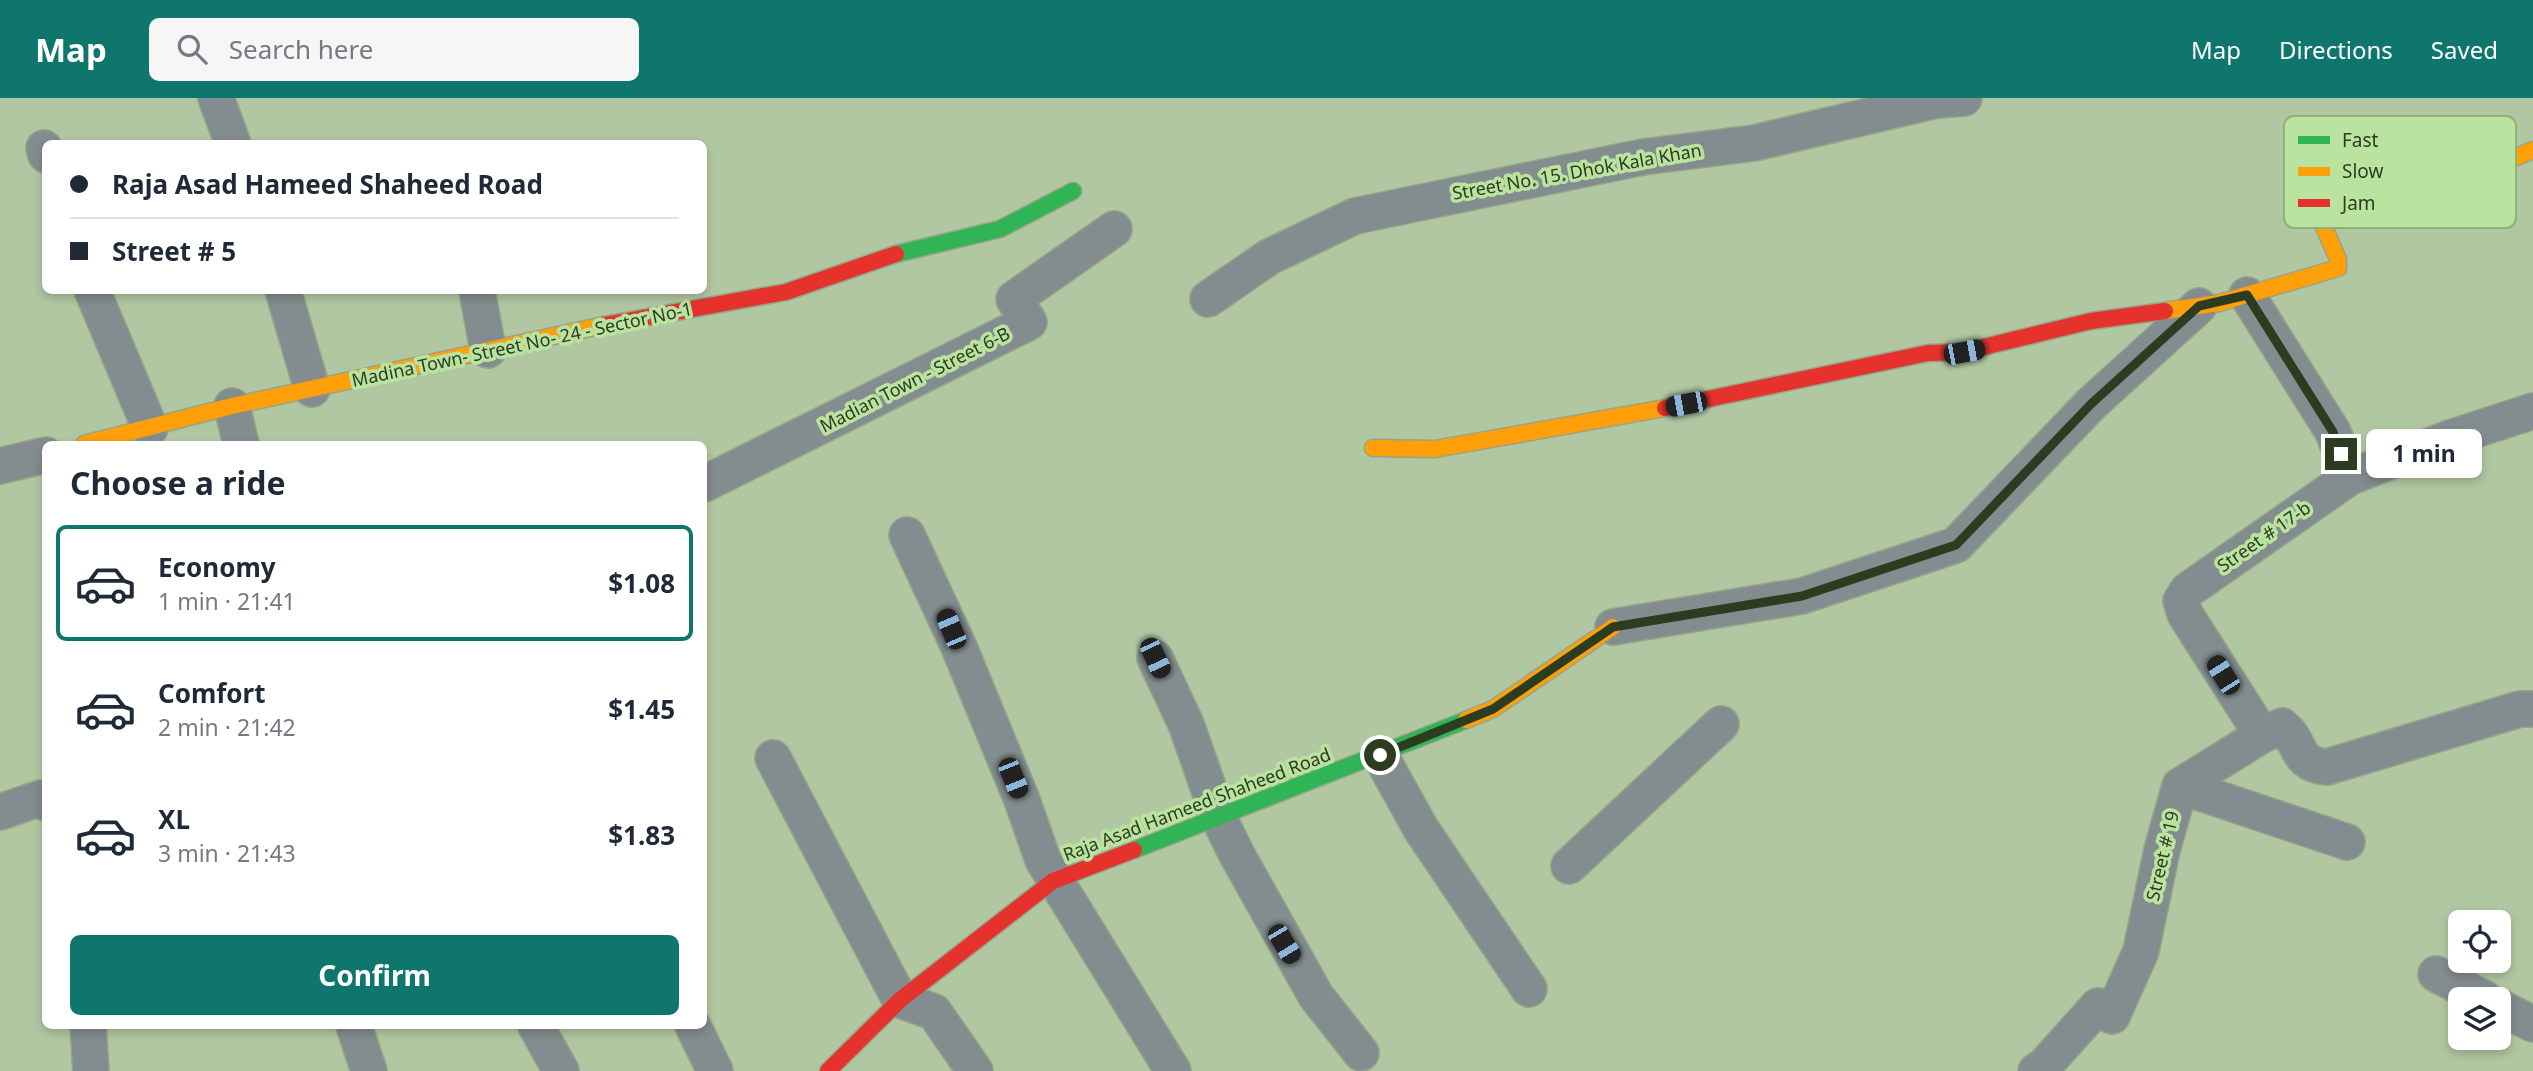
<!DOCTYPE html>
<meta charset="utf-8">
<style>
body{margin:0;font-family:"Noto Sans",sans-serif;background:#f6f6f7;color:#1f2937;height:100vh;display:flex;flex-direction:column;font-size:26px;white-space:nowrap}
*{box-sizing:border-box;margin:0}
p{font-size:23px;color:#747a83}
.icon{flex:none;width:38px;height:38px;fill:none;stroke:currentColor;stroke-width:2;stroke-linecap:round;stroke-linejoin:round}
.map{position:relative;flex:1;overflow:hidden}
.sheet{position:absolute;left:42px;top:343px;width:665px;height:588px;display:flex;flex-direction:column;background:#fff;border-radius:10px;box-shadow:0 4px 10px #0003}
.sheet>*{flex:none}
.banner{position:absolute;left:42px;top:42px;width:665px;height:154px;border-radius:10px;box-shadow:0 4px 10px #0003;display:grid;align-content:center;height:154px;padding:0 28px;background:#fff}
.fabs{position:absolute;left:2448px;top:812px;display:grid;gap:14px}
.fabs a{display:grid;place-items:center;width:63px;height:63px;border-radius:10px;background:#fff;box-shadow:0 4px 10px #0003;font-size:35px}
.end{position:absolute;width:32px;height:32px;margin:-16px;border:9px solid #2c3c21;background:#fff;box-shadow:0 0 0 4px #fff}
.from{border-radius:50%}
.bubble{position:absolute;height:49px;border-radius:10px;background:#fff;box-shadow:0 4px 10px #0003;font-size:23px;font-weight:700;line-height:49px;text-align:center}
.car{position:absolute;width:21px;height:42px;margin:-21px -10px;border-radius:9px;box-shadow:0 0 5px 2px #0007;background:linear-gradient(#222 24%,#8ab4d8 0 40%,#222 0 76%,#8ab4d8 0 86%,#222 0)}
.banner b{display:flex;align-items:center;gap:24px;height:66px;font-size:26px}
.banner b+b{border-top:2px solid #e0e1e3}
.banner i{width:18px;height:18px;background:#1f2937}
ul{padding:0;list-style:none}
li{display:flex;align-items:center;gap:21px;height:116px;margin:0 14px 10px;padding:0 14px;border:4px solid transparent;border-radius:10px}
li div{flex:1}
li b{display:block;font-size:26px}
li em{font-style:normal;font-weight:700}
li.on{border-color:#0f766e}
li>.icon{width:63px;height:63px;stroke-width:1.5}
h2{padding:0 28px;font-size:32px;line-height:84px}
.button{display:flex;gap:14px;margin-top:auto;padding:14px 28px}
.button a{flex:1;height:80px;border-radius:10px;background:#0f766e;color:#fff;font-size:28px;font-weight:700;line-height:80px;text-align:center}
header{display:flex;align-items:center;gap:42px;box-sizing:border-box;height:98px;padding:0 35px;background:#0f766e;color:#fff}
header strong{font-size:33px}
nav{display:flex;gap:38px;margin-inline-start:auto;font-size:24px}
.search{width:490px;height:63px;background:#f6f6f7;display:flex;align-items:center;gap:18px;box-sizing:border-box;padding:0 24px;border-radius:10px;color:#747a83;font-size:26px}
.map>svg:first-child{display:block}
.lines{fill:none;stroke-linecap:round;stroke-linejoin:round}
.street-casing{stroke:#95a589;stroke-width:38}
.fast-casing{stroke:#95a589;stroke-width:19}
.slow-casing{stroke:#95a589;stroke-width:19}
.jam-casing{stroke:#95a589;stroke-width:19}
.street{stroke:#838c8e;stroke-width:35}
.fast{stroke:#30b455;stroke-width:16}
.slow{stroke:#ff9f0a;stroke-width:16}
.jam{stroke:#e5322d;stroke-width:16}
.route{stroke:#2c3c21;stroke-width:9}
.labels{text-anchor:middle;stroke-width:7;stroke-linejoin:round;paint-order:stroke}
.street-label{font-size:18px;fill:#2c3c21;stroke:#bbe3a0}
.key{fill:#bbe3a0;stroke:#90b17a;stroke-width:2}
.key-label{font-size:19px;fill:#2c3c21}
</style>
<header>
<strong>Map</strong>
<div class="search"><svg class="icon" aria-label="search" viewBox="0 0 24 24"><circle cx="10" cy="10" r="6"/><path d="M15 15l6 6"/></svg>Search here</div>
<nav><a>Map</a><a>Directions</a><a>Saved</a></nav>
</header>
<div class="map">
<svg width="2533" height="973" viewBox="0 0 2533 973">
<rect width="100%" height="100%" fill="#b1c7a2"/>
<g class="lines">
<defs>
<path id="street" d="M 216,0 L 233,46
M 44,50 L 46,57
M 92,192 L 150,330
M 283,192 L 312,291
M 477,192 L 488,252
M 2247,197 L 2333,334 L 2350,379
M 1208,201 L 1269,159 L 1355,118 L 1643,59 L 1754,45 L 1937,2 L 1964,0
M 232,308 L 241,346
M 0,368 L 46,357
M 704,386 L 1029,224 L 1014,201 L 1114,131
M 907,437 L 959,549 L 1022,702 L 1043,762 L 1173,973
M 1613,529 L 1802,498 L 1956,447 L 2091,306 L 2199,208
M 1155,560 L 1186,626 L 1219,720 L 1236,755 L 1316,898 L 1361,955
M 2262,637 L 2185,516 L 2181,503 L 2188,492 L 2350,379 L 2450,340 L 2533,313
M 1380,657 L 1421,731 L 1529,891
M 773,660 L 900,902 L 934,914 L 975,973
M 2180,688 L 2347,744
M 0,714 L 41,700 L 46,705
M 1569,768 L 1721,626
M 2436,876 L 2485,901
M 2499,909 L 2533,926
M 2112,918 L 2141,853 L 2162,752 L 2180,688 L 2262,637 L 2282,628 C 2303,644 2293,666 2327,669 L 2520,611 L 2533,611
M 88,928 L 91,973
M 354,928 L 369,973
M 536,928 L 561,973
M 693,928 L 715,973
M 2036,973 L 2044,968 L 2098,908"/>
<path id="fast" d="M 896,156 L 1000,131 L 1073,93
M 1134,752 L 1466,622"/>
<path id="slow" d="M 2165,213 L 2219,205 L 2338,170 L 2338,161 L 2322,125 L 2324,122 L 2483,73 L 2533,52
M 84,346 L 232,308 L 604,227
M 1373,350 L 1435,351 L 1665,310
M 1466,622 L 1493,611 L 1613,529"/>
<path id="jam" d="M 604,227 L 786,194 L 896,156
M 1665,310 L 1928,255 L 1963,254 L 2091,223 L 2165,213
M 828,973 L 900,902 L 1053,783 L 1134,752"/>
</defs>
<use href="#street" class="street-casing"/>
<use href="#fast" class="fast-casing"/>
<use href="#slow" class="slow-casing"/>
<use href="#jam" class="jam-casing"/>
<use href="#street" class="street"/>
<use href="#fast" class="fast"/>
<use href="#slow" class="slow"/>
<use href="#jam" class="jam"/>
</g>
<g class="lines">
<path class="route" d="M 1380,657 L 1493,611 L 1613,529 L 1802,498 L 1956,447 L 2091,306 L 2199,208 L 2247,197 L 2333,334 L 2341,356"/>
</g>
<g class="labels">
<g class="street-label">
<text transform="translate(1577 74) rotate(-10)" y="6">Street No. 15. Dhok Kala Khan</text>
<text transform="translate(522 247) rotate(-12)" y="6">Madina Town- Street No- 24 - Sector No-1</text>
<text transform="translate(915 282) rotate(-27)" y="6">Madian Town - Street 6-B</text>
<text transform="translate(2264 439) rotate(-35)" y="6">Street # 17-b</text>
<text transform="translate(1197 707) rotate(-21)" y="6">Raja Asad Hameed Shaheed Road</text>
<text transform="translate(2163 758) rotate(-77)" y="6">Street # 19</text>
</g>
</g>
<rect x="2284" y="18" width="232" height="112" rx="10" class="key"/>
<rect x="2298" y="38" width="32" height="8" fill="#30b455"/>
<rect x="2298" y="69" width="32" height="9" fill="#ff9f0a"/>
<rect x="2298" y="101" width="32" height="8" fill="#e5322d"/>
<g class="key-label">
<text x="2342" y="49">Fast</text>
<text x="2342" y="80">Slow</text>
<text x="2342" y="112">Jam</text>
</g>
</svg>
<div class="fabs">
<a><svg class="icon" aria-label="locate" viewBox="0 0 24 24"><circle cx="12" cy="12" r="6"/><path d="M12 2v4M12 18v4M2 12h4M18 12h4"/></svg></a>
<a><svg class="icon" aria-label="layers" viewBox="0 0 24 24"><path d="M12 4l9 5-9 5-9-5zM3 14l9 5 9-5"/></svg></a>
</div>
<i class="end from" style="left:1380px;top:657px"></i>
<i class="end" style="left:2341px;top:356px"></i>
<div class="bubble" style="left:2366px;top:331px;width:116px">1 min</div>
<i class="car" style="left:1964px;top:254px;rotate:79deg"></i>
<i class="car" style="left:1686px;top:306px;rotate:259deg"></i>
<i class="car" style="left:951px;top:531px;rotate:337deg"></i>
<i class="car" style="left:1155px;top:560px;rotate:155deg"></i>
<i class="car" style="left:2223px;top:577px;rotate:328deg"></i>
<i class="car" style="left:1013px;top:680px;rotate:158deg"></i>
<i class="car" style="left:1284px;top:846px;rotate:149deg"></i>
<div class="banner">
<b><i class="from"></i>Raja Asad Hameed Shaheed Road</b>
<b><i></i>Street # 5</b>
</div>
<section class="sheet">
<h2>Choose a ride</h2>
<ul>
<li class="on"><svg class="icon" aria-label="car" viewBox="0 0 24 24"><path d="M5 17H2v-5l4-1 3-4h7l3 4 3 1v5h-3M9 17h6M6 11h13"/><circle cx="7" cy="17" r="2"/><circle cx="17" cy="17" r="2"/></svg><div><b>Economy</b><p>1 min · 21:41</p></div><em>$1.08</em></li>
<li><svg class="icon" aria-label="car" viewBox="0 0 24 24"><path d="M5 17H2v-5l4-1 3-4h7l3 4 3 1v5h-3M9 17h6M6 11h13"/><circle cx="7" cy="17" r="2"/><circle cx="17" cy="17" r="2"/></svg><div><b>Comfort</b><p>2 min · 21:42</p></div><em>$1.45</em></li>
<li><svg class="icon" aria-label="car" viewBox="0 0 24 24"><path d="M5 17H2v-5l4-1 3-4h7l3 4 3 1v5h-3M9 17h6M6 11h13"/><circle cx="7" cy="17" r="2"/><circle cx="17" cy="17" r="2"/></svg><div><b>XL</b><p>3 min · 21:43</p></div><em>$1.83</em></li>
</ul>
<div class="button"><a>Confirm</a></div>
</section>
</div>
